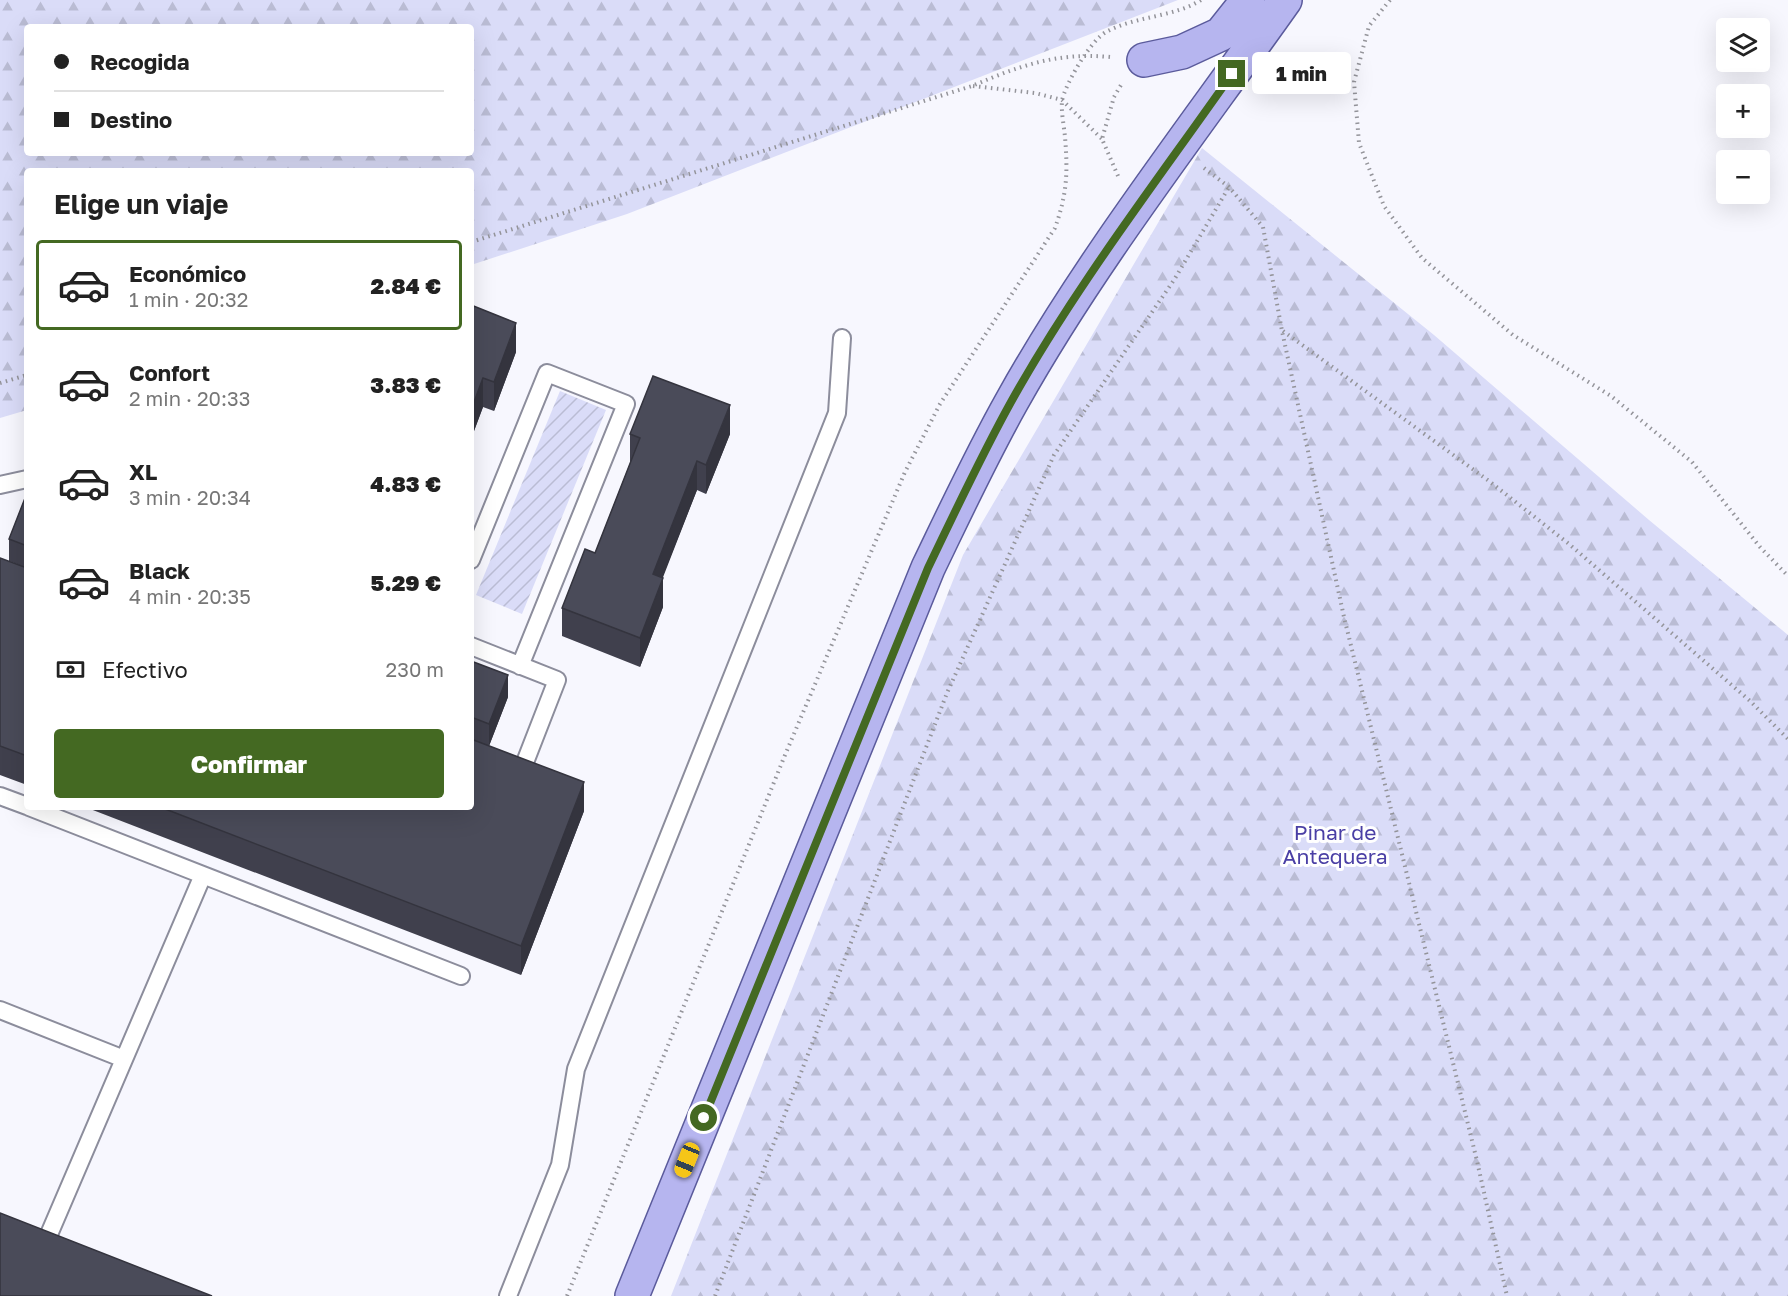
<!DOCTYPE html>
<html lang="es">
<meta charset="utf-8">
<style>
body{margin:0;font-family:"Golos Text",sans-serif;background:#f2f2f2;color:#222;height:100vh;display:flex;flex-direction:column;font-size:22px;white-space:nowrap}
*{box-sizing:border-box;margin:0}
p{font-size:20px;color:#767676}
.icon{flex:none;width:33px;height:33px;fill:none;stroke:currentColor;stroke-width:2;stroke-linecap:round;stroke-linejoin:round}
.map{position:relative;flex:1;overflow:hidden}
.sheet{position:absolute;left:24px;top:168px;width:450px;height:642px;display:flex;flex-direction:column;background:#fff;border-radius:6px;box-shadow:0 6px 24px #0002}
.sheet>*{flex:none}
.hud{position:absolute;left:24px;top:24px;width:450px;height:132px;border-radius:6px;box-shadow:0 6px 24px #0002;display:grid;align-content:center;height:132px;padding:0 30px;background:#fff}
.controls{position:absolute;left:1716px;top:18px;display:grid;gap:12px}
.controls a{display:grid;place-items:center;width:54px;height:54px;border-radius:6px;background:#fff;box-shadow:0 6px 24px #0002;font-size:30px}
.end{position:absolute;width:27px;height:27px;margin:-14px;border:8px solid #446922;background:#fff;box-shadow:0 0 0 3px #fff}
.from{border-radius:50%}
.bubble{position:absolute;height:42px;border-radius:6px;background:#fff;box-shadow:0 6px 24px #0002;font-size:20px;font-weight:800;line-height:42px;text-align:center}
.car{position:absolute;width:18px;height:36px;margin:-18px -9px;border-radius:8px;box-shadow:0 0 4px 2px #0007;background:linear-gradient(#f5c518 24%,#345 0 40%,#f5c518 0 76%,#345 0 86%,#f5c518 0)}
.hud b{display:flex;align-items:center;gap:21px;height:57px;font-size:22px}
.hud b+b{border-top:2px solid #e0e0e0}
.hud i{width:15px;height:15px;background:#222}
ul{padding:0;list-style:none}
li{display:flex;align-items:center;gap:18px;height:90px;margin:0 12px 9px;padding:0 18px;border:3px solid transparent;border-radius:6px}
li div{flex:1}
li b{display:block;font-size:22px}
li em{font-style:normal;font-weight:800}
li.current{border-color:#446922}
li>.icon{width:54px;height:54px;stroke-width:1.5}
h2{padding:0 30px;font-size:27px;line-height:72px}
.pay{display:flex;align-items:center;gap:15px;height:66px;padding:0 30px;font-size:22px}
.pay p{margin-inline-start:auto}
.primary-button{display:flex;gap:12px;margin-top:auto;padding:12px 30px}
.primary-button a{flex:1;height:69px;border-radius:6px;background:#446922;color:#fff;font-size:24px;font-weight:800;line-height:69px;text-align:center}
.map>svg:first-child{display:block}
.forest{fill:url(#forest-firs);fill-rule:evenodd}
.garden{fill:url(#garden-furrows)}
.lines{fill:none;stroke-linecap:round;stroke-linejoin:round}
.lane-casing{stroke:#8c8d9c;stroke-width:20}
.primary-casing{stroke:#5b5b9c;stroke-width:36}
.path{stroke:#94949a;stroke-width:4;stroke-dasharray:1.5 4.5;stroke-linecap:butt}
.lane{stroke:#fff;stroke-width:16}
.primary{stroke:#b6b5ef;stroke-width:33}
.wall{fill:#40404d}
.shaded-wall{fill:#34343e}
.building{fill:#4a4b59;stroke:#34343e;stroke-width:1.5}
.route{stroke:#446922;stroke-width:8}
.labels{text-anchor:middle;stroke-width:6;stroke-linejoin:round;paint-order:stroke}
.park-label{font-size:21px;fill:#4a3fa5;stroke:#fff}
</style>
<div class="map">
<svg width="1788" height="1296" viewBox="0 0 1788 1296">
<defs>
<pattern id="forest-firs" width="22" height="20" patternUnits="userSpaceOnUse" patternTransform="scale(1.5)"><rect width="22" height="20" fill="#dadcf8"/><path d="M5 1l3.5 6h-7zM16 11l3.5 6h-7z" fill="#babcd4"/></pattern>
<pattern id="garden-furrows" width="10" height="10" patternUnits="userSpaceOnUse" patternTransform="scale(1.5)"><rect width="10" height="10" fill="#dadcf8"/><path d="M-1 1l2-2M0 10L10 0M9 11l2-2" fill="none" stroke="#babcd4"/></pattern>
</defs>
<rect width="100%" height="100%" fill="#f7f7fe"/>
<path class="forest" d="M 0,0 L 1178,0 L 627,214 L 471,265 L 471,171 L 27,171 L 27,410 L 0,418 ZM 27,27 L 471,27 L 471,153 L 27,153 Z
M 1202,148 L 1434,335 L 1649,520 L 1788,635 L 1788,1296 L 671,1296 L 963,555 Z"/>
<path class="garden" d="M 560,391 L 606,410 L 522,614 L 476,595 Z"/>
<g class="lines">
<defs>
<path id="lane" d="M 0,485 L 27,479
M 471,560 L 547,373 L 626,404 L 520,666
M 471,646 L 557,680 L 522,770
M 0,796 L 27,806
M 29,807 L 461,976
M 0,1010 L 124,1059
M 47,1239 L 203,875
M 508,1296 L 560,1165 L 576,1069 L 837,413 L 842,338"/>
<path id="primary" d="M 1144,60 L 1182,52 L 1221,34 L 1248,0
M 632,1296 L 928,568 C 955,512 981,456 1012,401 C 1089,263 1193,130 1285,0"/>
</defs>
<use href="#lane" class="lane-casing"/>
<use href="#primary" class="primary-casing"/>
<path class="path" d="M 1390,0 L 1369,26 L 1354,82 L 1359,143 L 1384,206 L 1422,258 L 1513,335 L 1611,396 L 1692,462 L 1760,547 L 1788,576
M 973,86 L 1035,93 L 1062,100 L 1102,139
M 1204,168 L 1229,187 L 1263,227 L 1282,331 L 1344,617 L 1477,1161 L 1507,1296
M 1118,176 L 1102,139 L 1114,97 L 1121,85
M 471,242 L 972,86 C 1019,66 1057,52 1110,57
M 1283,331 L 1489,481 L 1569,544 L 1749,700 L 1788,739
M 0,383 L 27,375
M 567,1296 L 785,755 L 905,472 L 940,404 L 1055,228 C 1067,194 1068,173 1065,137 C 1064,126 1061,112 1062,101 C 1065,84 1091,40 1106,32 C 1135,16 1175,17 1201,0
M 715,1296 L 947,693 L 1054,455 L 1174,280 L 1229,187"/>
<use href="#lane" class="lane"/>
<use href="#primary" class="primary"/>
</g>
<path class="wall" d="M 471,305 L 516,352 L 494,411 L 483,407 L 471,439 Z
M 630,434 L 730,434 L 706,494 L 697,490 L 662,578 L 663,607 L 640,667 L 562,636 L 562,608 L 595,553 L 630,463 Z
M 27,493 L 27,568 L 9,561 L 9,539 Z
M 0,558 L 27,568 L 27,785 L 0,775 Z
M 471,661 L 508,697 L 489,746 L 584,811 L 521,975 L 85,807 L 471,807 Z"/>
<path class="shaded-wall" d="M 516,323 L 516,352 L 494,411 L 494,382 Z
M 483,378 L 483,407 L 471,439 L 471,410 Z
M 730,405 L 730,434 L 706,494 L 706,465 Z
M 697,461 L 697,490 L 653,603 L 653,574 Z
M 663,578 L 663,607 L 640,667 L 640,638 Z
M 508,675 L 508,697 L 489,746 L 489,724 Z
M 584,782 L 584,811 L 521,975 L 521,946 Z"/>
<path class="building" d="M 471,305 L 516,323 L 494,382 L 483,378 L 471,410 Z
M 653,376 L 730,405 L 706,465 L 697,461 L 653,574 L 663,578 L 640,638 L 562,608 L 585,549 L 595,553 L 640,438 L 630,434 Z
M 27,493 L 27,546 L 9,539 Z
M 0,558 L 27,568 L 27,756 L 0,746 Z
M 471,661 L 508,675 L 489,724 L 471,717 Z
M 471,739 L 584,782 L 521,946 L 160,807 L 471,807 Z
M 0,1213 L 212,1296 L 0,1296 Z"/>
<g class="lines">
<path class="route" d="M 704,1118 L 928,568 C 955,512 981,456 1011,402 C 1075,287 1157,181 1232,74"/>
</g>
<g class="labels">
<g class="park-label">
<text x="1335" y="840">Pinar de<tspan x="1335" dy="24">Antequera</tspan></text>
</g>
</g>
</svg>
<div class="controls">
<a><svg class="icon" aria-label="layers" viewBox="0 0 24 24"><path d="M12 4l9 5-9 5-9-5zM3 14l9 5 9-5"/></svg></a>
<a>+</a>
<a>−</a>
</div>
<i class="end from" style="left:704px;top:1118px"></i>
<i class="end" style="left:1232px;top:74px"></i>
<div class="bubble" style="left:1252px;top:52px;width:99px">1 min</div>
<i class="car" style="left:687px;top:1160px;rotate:202deg"></i>
<div class="hud">
<b><i class="from"></i>Recogida</b>
<b><i></i>Destino</b>
</div>
<section class="sheet">
<h2>Elige un viaje</h2>
<ul>
<li class="current"><svg class="icon" aria-label="car" viewBox="0 0 24 24"><path d="M5 17H2v-5l4-1 3-4h7l3 4 3 1v5h-3M9 17h6M6 11h13"/><circle cx="7" cy="17" r="2"/><circle cx="17" cy="17" r="2"/></svg><div><b>Económico</b><p>1 min · 20:32</p></div><em>2.84 €</em></li>
<li><svg class="icon" aria-label="car" viewBox="0 0 24 24"><path d="M5 17H2v-5l4-1 3-4h7l3 4 3 1v5h-3M9 17h6M6 11h13"/><circle cx="7" cy="17" r="2"/><circle cx="17" cy="17" r="2"/></svg><div><b>Confort</b><p>2 min · 20:33</p></div><em>3.83 €</em></li>
<li><svg class="icon" aria-label="car" viewBox="0 0 24 24"><path d="M5 17H2v-5l4-1 3-4h7l3 4 3 1v5h-3M9 17h6M6 11h13"/><circle cx="7" cy="17" r="2"/><circle cx="17" cy="17" r="2"/></svg><div><b>XL</b><p>3 min · 20:34</p></div><em>4.83 €</em></li>
<li><svg class="icon" aria-label="car" viewBox="0 0 24 24"><path d="M5 17H2v-5l4-1 3-4h7l3 4 3 1v5h-3M9 17h6M6 11h13"/><circle cx="7" cy="17" r="2"/><circle cx="17" cy="17" r="2"/></svg><div><b>Black</b><p>4 min · 20:35</p></div><em>5.29 €</em></li>
</ul>
<div class="pay"><svg class="icon" aria-label="cash" viewBox="0 0 24 24"><path d="M3 7h18v10H3z"/><circle cx="12" cy="12" r="2"/></svg>Efectivo<p>230 m</p></div>
<div class="primary-button"><a>Confirmar</a></div>
</section>
</div>
